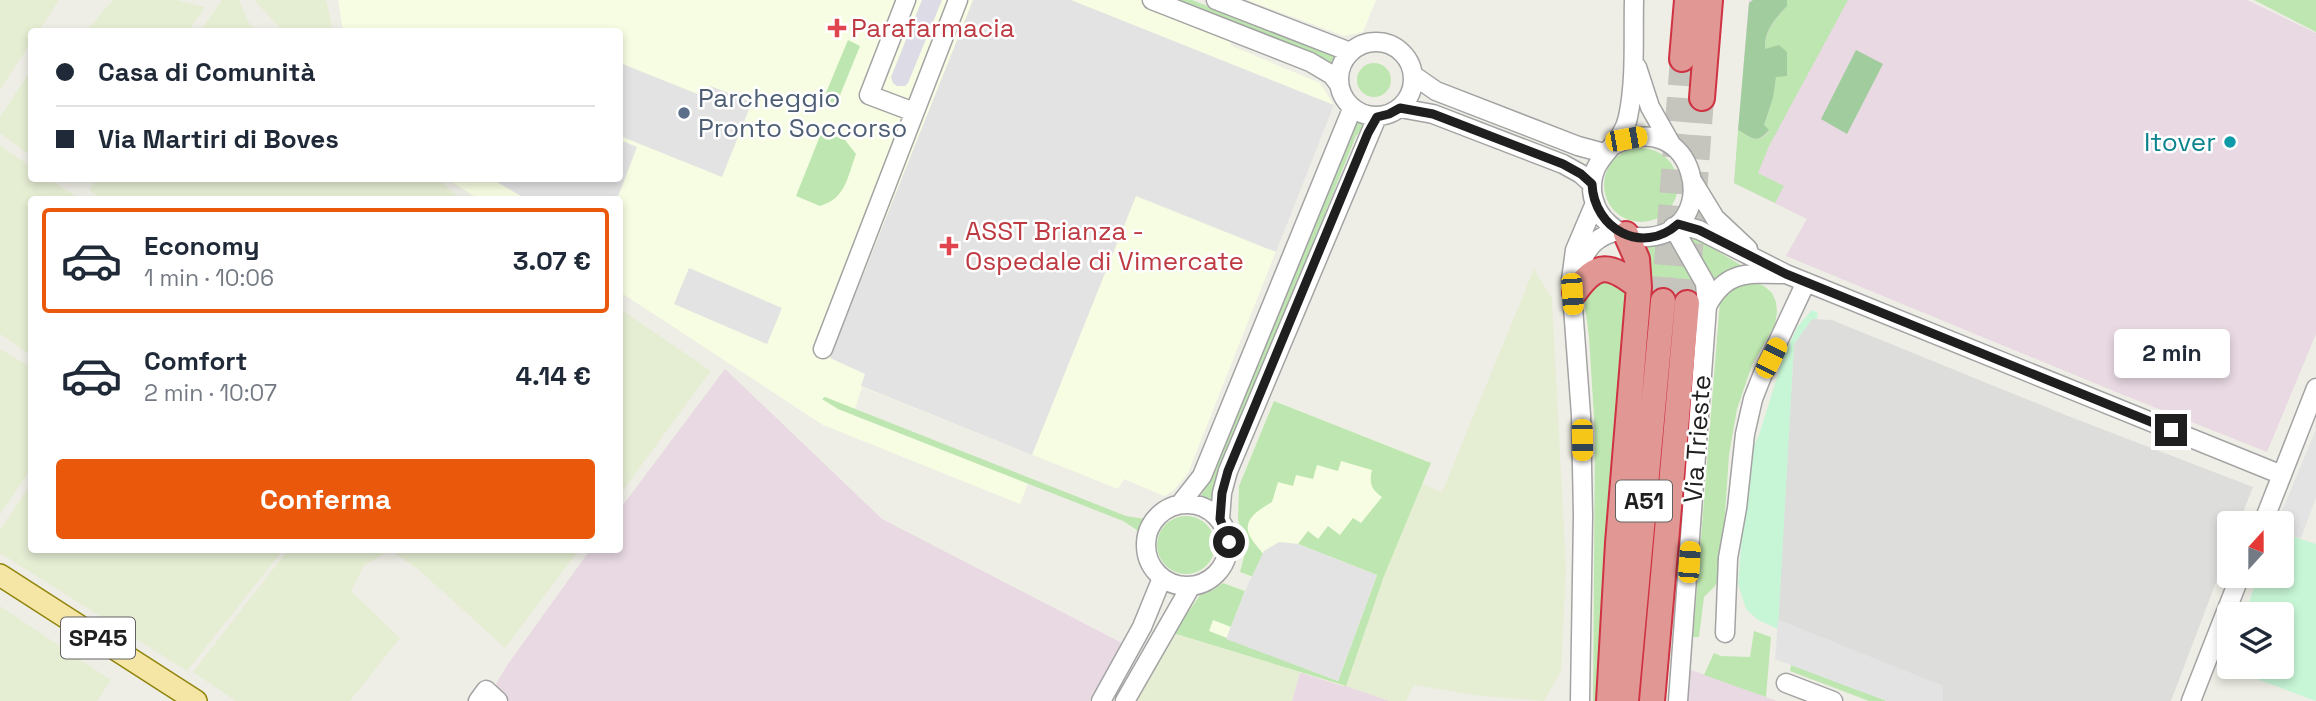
<!DOCTYPE html>
<html lang="it">
<meta charset="utf-8">
<style>
body{margin:0;font-family:"Space Grotesk",sans-serif;background:#f2f2f3;color:#1f2937;height:100vh;display:flex;flex-direction:column;font-size:26px;white-space:nowrap}
*{box-sizing:border-box;margin:0}
p{font-size:23px;color:#747a83}
.icon{flex:none;width:38px;height:38px;fill:none;stroke:currentColor;stroke-width:2;stroke-linecap:round;stroke-linejoin:round}
.map{position:relative;flex:1;overflow:hidden}
.drawer{position:absolute;left:28px;top:196px;width:595px;height:357px;display:flex;flex-direction:column;background:#fff;border-radius:7px;box-shadow:0 4px 10px #0003}
.drawer>*{flex:none}
.top-card{position:absolute;left:28px;top:28px;width:595px;height:154px;border-radius:7px;box-shadow:0 4px 10px #0003;display:grid;align-content:center;height:154px;padding:0 28px;background:#fff}
.needle{width:46px;rotate:21deg}
.tools{position:absolute;left:2217px;top:511px;display:grid;gap:14px}
.tools a{display:grid;place-items:center;width:77px;height:77px;border-radius:7px;background:#fff;box-shadow:0 4px 10px #0003;font-size:35px}
.end{position:absolute;width:32px;height:32px;margin:-16px;border:9px solid #1f1f1f;background:#fff;box-shadow:0 0 0 4px #fff}
.from{border-radius:50%}
.bubble{position:absolute;height:49px;border-radius:7px;background:#fff;box-shadow:0 4px 10px #0003;font-size:23px;font-weight:600;line-height:49px;text-align:center}
.car{position:absolute;width:21px;height:42px;margin:-21px -10px;border-radius:9px;box-shadow:0 0 5px 2px #0007;background:linear-gradient(#f5c518 24%,#345 0 40%,#f5c518 0 76%,#345 0 86%,#f5c518 0)}
.top-card b{display:flex;align-items:center;gap:24px;height:66px;font-size:26px}
.top-card b+b{border-top:2px solid #e0e1e3}
.top-card i{width:18px;height:18px;background:#1f2937}
ul{padding:12px 0 0;list-style:none}
li{display:flex;align-items:center;gap:21px;height:105px;margin:0 14px 10px;padding:0 14px;border:4px solid transparent;border-radius:7px}
li div{flex:1}
li b{display:block;font-size:26px}
li em{font-style:normal;font-weight:600}
li.current{border-color:#ea580c}
li>.icon{width:63px;height:63px;stroke-width:1.5}
.primary-button{display:flex;gap:14px;margin-top:auto;padding:14px 28px}
.primary-button a{flex:1;height:80px;border-radius:7px;background:#ea580c;color:#fff;font-size:28px;font-weight:600;line-height:80px;text-align:center}
.map>svg:first-child{display:block}
.residential{fill:#dddddc}
.industrial{fill:#e8d9e2}
.education{fill:#f6fde2}
.farmland{fill:#e5edd3}
.grass{fill:#bee6b0}
.forest{fill:#a1cc9e}
.park{fill:#c7f6d6}
.parking{fill:#e3e3e3}
.plaza{fill:#dddbe5}
.lines{fill:none;stroke-linecap:round;stroke-linejoin:round}
.highway-tunnel{stroke:#c5c5be;stroke-width:24;stroke-dasharray:24 12;stroke-linecap:butt}
.minor-casing{stroke:#a3a3a3;stroke-width:21}
.major-casing{stroke:#90840b;stroke-width:24}
.highway-casing{stroke:#cf3243;stroke-width:28}
.minor{stroke:#fff;stroke-width:18}
.major{stroke:#f5e6a5;stroke-width:21}
.highway{stroke:#e19894;stroke-width:24}
.route{stroke:#1f1f1f;stroke-width:9}
.health-dot{fill:#e0444e;stroke:#fff;stroke-width:2.5}
.service-dot{fill:#5c6f8a;stroke:#fff;stroke-width:2.5}
.culture-dot{fill:#0f9aa8;stroke:#fff;stroke-width:2.5}
.labels{text-anchor:middle;stroke-width:5;stroke-linejoin:round;paint-order:stroke}
.shield{fill:#fff;stroke:#626262;stroke-width:2}
.shield-label{font-size:24px;font-weight:bold;fill:#1f1f1f}
.health-label{font-size:26px;fill:#be3a42;stroke:#fff;text-anchor:start}
.service-label{font-size:26px;fill:#4e5e75;stroke:#fff;text-anchor:start}
.culture-label{font-size:26px;fill:#0d838f;stroke:#fff;text-anchor:end}
.street-label{font-size:26px;fill:#1f1f1f;stroke:#fff}
</style>
<div class="map">
<svg width="2316" height="701" viewBox="0 0 2316 701">
<rect width="100%" height="100%" fill="#efeee6"/>
<path class="residential" d="M 1812,319 L 1832,320 L 2068,416 L 2253,487 L 2239,523 L 2230,523 L 2229,548 L 2171,701 L 1943,701 L 1942,686 L 1778,620 L 1794,344 Z"/>
<path class="industrial" d="M 1749,0 L 2247,0 L 2316,33 L 2316,334 L 2267,452 L 2121,394 L 1786,256 L 1807,219 L 1734,183 Z
M 725,369 L 882,519 L 1122,643 L 1089,701 L 510,701 L 493,689 L 508,664 L 590,550 L 620,550 L 620,509 Z
M 1686,668 L 1777,701 L 1684,701 Z
M 1300,672 L 1346,686 L 1390,701 L 1292,701 Z"/>
<path class="education" d="M 338,0 L 1173,0 L 1238,26 L 1230,45 L 1320,83 L 1334,105 L 1188,473 L 1174,490 L 1164,496 L 1124,479 L 1118,489 L 862,387 L 853,415 L 1028,483 L 1020,504 L 823,425 L 620,292 L 620,200 L 479,199 L 447,179 L 620,178 L 620,32 L 343,31 Z
M 1247,0 L 1376,0 L 1363,32 L 1344,36 Z
M 1274,401 L 1431,463 L 1384,576 L 1344,686 L 1173,633 L 1200,595 L 1213,590 L 1223,583 L 1246,591 L 1253,578 L 1240,572 L 1246,549 L 1238,519 L 1239,486 Z"/>
<path class="farmland" d="M 0,0 L 59,0 L 39,31 L 32,32 L 31,42 L 0,90 Z
M 113,0 L 176,0 L 205,7 L 188,31 L 86,31 Z
M 222,0 L 239,0 L 250,25 L 258,31 L 200,31 Z
M 254,0 L 326,0 L 333,31 L 283,31 Z
M 31,70 L 31,156 L 0,133 L 0,117 Z
M 0,145 L 31,167 L 32,178 L 49,179 L 81,199 L 32,200 L 31,355 L 0,334 Z
M 97,179 L 437,179 L 462,199 L 102,199 L 89,190 Z
M 1534,269 L 1552,299 L 1566,570 L 1561,671 L 1544,701 L 1481,696 L 1414,685 L 1406,701 L 1390,701 L 1346,686 L 1384,576 L 1422,484 L 1442,492 Z
M 620,309 L 711,371 L 620,494 Z
M 0,349 L 32,368 L 31,469 L 0,514 Z
M 31,484 L 32,550 L 283,550 L 187,671 L 0,553 L 0,530 Z
M 288,550 L 579,550 L 505,648 L 418,569 L 390,550 L 364,566 L 351,591 L 400,638 L 350,701 L 236,701 L 193,672 Z
M 0,606 L 111,680 L 97,701 L 0,701 Z
M 1173,633 L 1300,672 L 1292,701 L 1137,701 Z"/>
<path class="grass" d="M 1175,0 L 1192,0 L 1335,55 L 1332,64 L 1327,60 Z
M 1787,0 L 1848,0 L 1769,146 L 1758,173 L 1784,186 L 1775,203 L 1734,183 L 1738,130 C 1753,138 1756,145 1769,131 L 1764,125 L 1773,98 L 1776,76 L 1787,75 L 1765,49 C 1765,29 1775,20 1787,6 Z
M 2254,0 L 2316,0 L 2316,32 Z
M 848,40 L 860,46 L 836,105 L 823,100 Z
M1357 80a17 17 0 1 1 34 0a17 17 0 1 1-34 0Z
M 1354,121 L 1365,125 L 1356,136 L 1216,485 L 1213,500 L 1201,495 L 1208,485 L 1219,459 L 1352,133 Z
M 822,131 L 845,140 L 856,154 C 847,178 846,198 820,206 L 796,196 Z
M1604 185a37 37 0 1 1 74 0a37 37 0 1 1-74 0Z
M 1687,235 L 1694,237 L 1744,267 L 1714,281 Z
M 1671,239 C 1679,260 1695,276 1700,298 L 1652,294 L 1651,273 L 1644,247 L 1664,243 Z
M 1602,275 L 1629,288 L 1600,701 L 1593,701 L 1595,433 L 1589,337 L 1584,299 Z
M 1755,282 L 1764,286 L 1772,293 L 1776,302 L 1777,312 L 1775,325 L 1752,365 L 1737,409 L 1729,455 L 1721,572 L 1715,586 L 1704,597 L 1699,637 L 1693,637 L 1720,301 C 1729,285 1738,284 1755,282 Z
M 825,397 L 1126,516 L 1145,519 L 1140,532 L 1123,521 L 838,409 L 822,399 Z
M 1274,401 L 1431,463 L 1384,576 L 1346,686 L 1173,633 L 1200,595 L 1213,590 L 1223,583 L 1245,591 L 1231,627 L 1213,620 L 1209,631 L 1338,681 L 1377,575 L 1298,544 L 1308,531 L 1318,539 L 1328,526 L 1340,535 L 1353,518 L 1361,523 L 1382,497 C 1371,489 1369,483 1372,470 L 1341,461 L 1338,471 L 1317,465 L 1313,479 L 1296,475 L 1293,486 L 1278,482 L 1272,502 C 1259,510 1240,520 1251,538 C 1255,545 1261,550 1265,557 L 1258,579 L 1240,572 L 1246,549 L 1238,519 L 1239,486 Z
M1157 545a29 29 0 1 1 58 0a29 29 0 1 1-58 0Z
M 1754,631 L 1771,637 L 1766,697 L 1704,675 L 1714,653 L 1721,656 L 1750,657 Z
M 1791,665 L 1887,701 L 1869,701 L 1790,671 Z"/>
<path class="forest" d="M 1753,0 L 1787,0 L 1787,6 C 1775,19 1764,30 1765,49 L 1779,45 L 1787,52 L 1787,76 L 1776,77 L 1773,98 L 1764,125 L 1769,130 C 1756,145 1753,138 1738,130 L 1749,3 Z
M 1856,50 L 1883,64 L 1847,134 L 1821,119 Z"/>
<path class="park" d="M 1812,310 L 1818,313 L 1817,319 L 1812,319 L 1794,344 L 1778,629 L 1758,620 L 1746,609 L 1738,584 L 1746,487 L 1751,451 L 1759,435 L 1784,355 L 1798,326 Z
M 2282,533 L 2316,544 L 2316,701 L 2227,668 L 2229,659 L 2230,667 L 2282,667 L 2282,614 L 2245,614 L 2258,576 L 2282,576 Z"/>
<path class="parking" d="M 973,0 L 1071,0 L 1334,105 L 1276,252 L 1136,196 L 1032,455 L 861,386 L 865,374 L 830,358 Z
M 620,63 L 705,97 L 710,86 L 752,102 L 722,177 L 620,136 Z
M 620,140 L 637,147 L 617,199 L 526,199 L 497,182 L 499,178 L 620,178 Z
M 689,268 L 782,308 L 767,344 L 674,304 Z
M 2316,429 L 2316,498 L 2301,538 L 2282,533 L 2282,523 L 2277,523 Z
M 1279,542 L 1298,544 L 1377,575 L 1338,681 L 1226,639 L 1245,591 L 1264,551 Z
M 1778,620 L 1943,686 L 1943,701 L 1887,701 L 1775,659 Z"/>
<path class="plaza" d="M 922,0 L 942,0 L 908,83 L 905,86 L 897,86 L 893,83 L 891,77 Z"/>
<g class="lines">
<path class="highway-tunnel" d="M 1663,301 L 1682,59
M 1687,303 L 1702,98"/>
<defs>
<path id="minor" d="M 906,0 L 869,95 L 914,112
M 1152,0 L 1310,62 L 1332,75 L 1338,83
M 1216,0 L 1350,52
M1339 79a37 37 0 1 1 74 0a37 37 0 1 1-74 0Z
M 1637,67 L 1650,107 L 1671,144
M 1413,75 L 1436,91 L 1578,146 L 1604,153
M 1400,108 L 1433,114 L 1563,164 L 1581,174 L 1592,184
M 1612,146 C 1695,101 1725,231 1648,237 C 1634,238 1619,234 1609,224 C 1601,217 1595,207 1593,197 C 1585,157 1622,149 1628,117 C 1636,79 1633,39 1634,0
M 1693,182 L 1715,218 L 1748,249
M 1678,224 L 1699,230 L 1786,274 L 2282,475
M 1673,227 L 1705,283 L 1707,306 L 1678,701
M 1580,267 C 1587,246 1597,236 1618,231
M 1707,306 C 1725,272 1745,273 1781,274
M 823,349 L 958,0
M1146 545a41 41 0 1 1 82 0a41 41 0 1 1-82 0Z
M 1180,504 L 1202,476 L 1352,109
M 1220,519 L 1222,493 L 1228,471 L 1377,117
M 2263,523 L 2316,388
M 1725,633 L 1728,558 L 1737,508 L 1745,434 L 1753,399 L 1762,376 L 1806,282
M 1786,683 L 1833,701
M 478,701 L 486,690 L 498,701
M 1101,701 L 1142,627 L 1162,578
M 1125,701 L 1191,586
M 1580,701 L 1583,516 L 1581,415 L 1571,280 L 1575,250 L 1595,203
M 2191,701 L 2240,576"/>
<path id="major" d="M 0,575 L 196,701"/>
<path id="highway" d="M 1682,59 L 1687,0
M 1702,98 L 1710,0
M 1575,292 C 1597,261 1610,264 1639,287
M 1609,701 L 1618,543 L 1639,287 L 1637,259 L 1626,234
M 1626,701 L 1663,301
M 1652,701 L 1687,303"/>
</defs>
<use href="#minor" class="minor-casing"/>
<use href="#major" class="major-casing"/>
<use href="#highway" class="highway-casing"/>
<use href="#minor" class="minor"/>
<use href="#major" class="major"/>
<use href="#highway" class="highway"/>
</g>
<g class="lines">
<path class="route" d="M 1229,542 L 1220,519 L 1222,493 L 1228,471 L 1368,133 L 1377,117 L 1389,114 L 1400,108 L 1433,114 L 1563,164 L 1581,174 L 1592,184 C 1594,229 1642,256 1678,224 L 1699,230 L 1786,274 L 2171,430"/>
</g>
<g class="health-dot">
<path d="M833.5 17.5h7v7h7v7h-7v7h-7v-7h-7v-7h7z"/>
<path d="M945.5 235.5h7v7h7v7h-7v7h-7v-7h-7v-7h7z"/>
</g>
<circle class="service-dot" cx="684" cy="113" r="7"/>
<circle class="culture-dot" cx="2230" cy="142" r="7"/>
<g class="labels">
<g class="shield">
<rect x="1616" y="480.5" width="56" height="41" rx="5"/>
<rect x="61" y="617.5" width="74" height="41" rx="5"/>
</g>
<g class="shield-label">
<text x="1644" y="509">A51</text>
<text x="98" y="646">SP45</text>
</g>
<g class="health-label">
<text x="851" y="37">Parafarmacia</text>
<text x="965" y="240">ASST Brianza -<tspan x="965" dy="30">Ospedale di Vimercate</tspan></text>
</g>
<g class="service-label">
<text x="698" y="107">Parcheggio<tspan x="698" dy="30">Pronto Soccorso</tspan></text>
</g>
<g class="culture-label">
<text x="2216" y="151">Itover</text>
</g>
<g class="street-label">
<text transform="translate(1697 439) rotate(-86)" y="9">Via Trieste</text>
</g>
</g>
</svg>
<div class="tools">
<a><svg class="needle" viewBox="-14 -14 28 28"><path d="M0-13l5 13h-10z" fill="#e53935"/><path d="M0 13l5-13h-10z" fill="#747a83"/></svg></a>
<a><svg class="icon" aria-label="layers" viewBox="0 0 24 24"><path d="M12 4l9 5-9 5-9-5zM3 14l9 5 9-5"/></svg></a>
</div>
<i class="end from" style="left:1229px;top:542px"></i>
<i class="end" style="left:2171px;top:430px"></i>
<div class="bubble" style="left:2114px;top:329px;width:116px">2 min</div>
<i class="car" style="left:1626px;top:139px;rotate:80deg"></i>
<i class="car" style="left:1572px;top:294px;rotate:176deg"></i>
<i class="car" style="left:1771px;top:358px;rotate:27deg"></i>
<i class="car" style="left:1582px;top:440px;rotate:179deg"></i>
<i class="car" style="left:1689px;top:562px;rotate:4deg"></i>
<div class="top-card">
<b><i class="from"></i>Casa di Comunità</b>
<b><i></i>Via Martiri di Boves</b>
</div>
<section class="drawer">
<ul>
<li class="current"><svg class="icon" aria-label="car" viewBox="0 0 24 24"><path d="M5 17H2v-5l4-1 3-4h7l3 4 3 1v5h-3M9 17h6M6 11h13"/><circle cx="7" cy="17" r="2"/><circle cx="17" cy="17" r="2"/></svg><div><b>Economy</b><p>1 min · 10:06</p></div><em>3.07 €</em></li>
<li><svg class="icon" aria-label="car" viewBox="0 0 24 24"><path d="M5 17H2v-5l4-1 3-4h7l3 4 3 1v5h-3M9 17h6M6 11h13"/><circle cx="7" cy="17" r="2"/><circle cx="17" cy="17" r="2"/></svg><div><b>Comfort</b><p>2 min · 10:07</p></div><em>4.14 €</em></li>
</ul>
<div class="primary-button"><a>Conferma</a></div>
</section>
</div>
